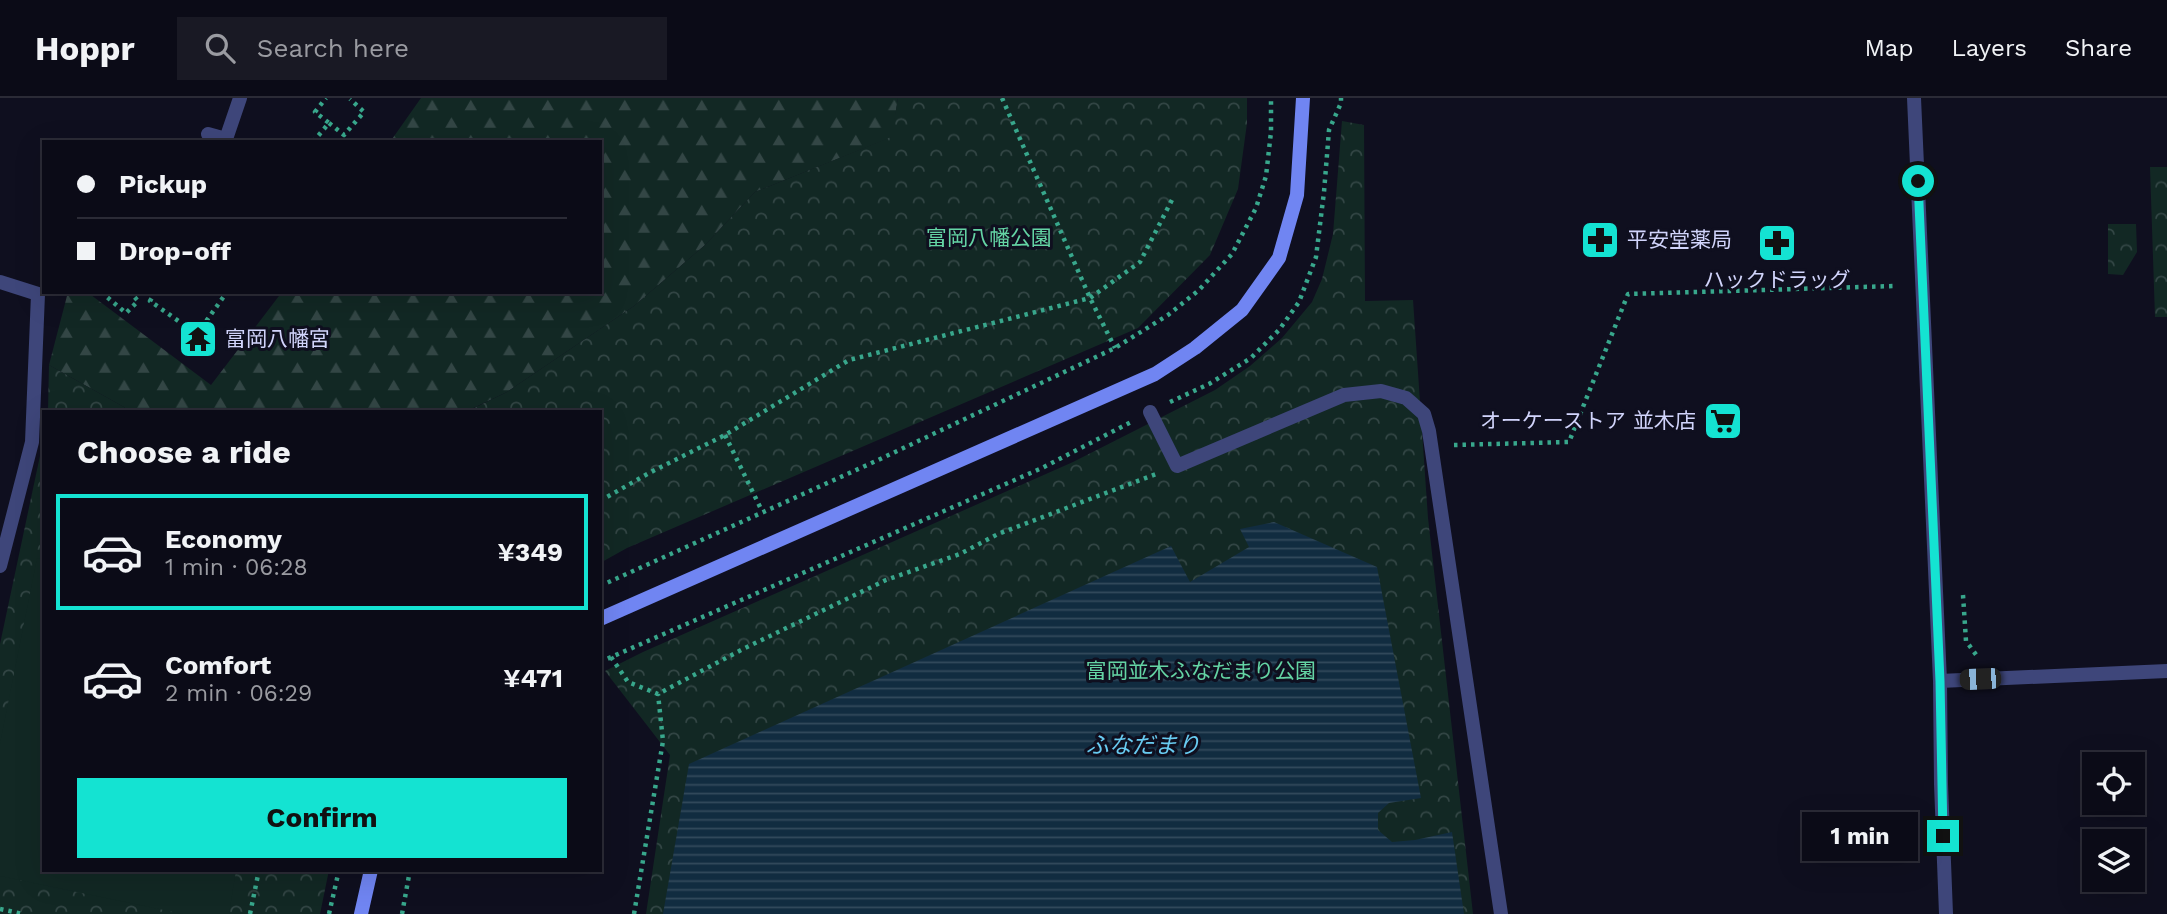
<!DOCTYPE html>
<meta charset="utf-8">
<style>
body{margin:0;font-family:"Work Sans","Noto Sans JP",sans-serif;background:#191924;color:#f1f3f6;height:100vh;display:flex;flex-direction:column;font-size:26px;white-space:nowrap}
*{box-sizing:border-box;margin:0}
p{font-size:23px;color:#9a9ba1}
.icon{flex:none;width:38px;height:38px;fill:none;stroke:currentColor;stroke-width:2;stroke-linecap:round;stroke-linejoin:round}
.map{position:relative;flex:1;overflow:hidden}
.sheet{position:absolute;left:42px;top:312px;width:560px;height:462px;display:flex;flex-direction:column;background:#0b0b17;border-radius:0px;box-shadow:0 7px 28px #0002,0 0 0 2px #2b2b36}
.sheet>*{flex:none}
.hud{position:absolute;left:42px;top:42px;width:560px;height:154px;border-radius:0px;box-shadow:0 7px 28px #0002,0 0 0 2px #2b2b36;display:grid;align-content:center;height:154px;padding:0 35px;background:#0b0b17}
.tools{position:absolute;left:2082px;top:654px;display:grid;gap:14px}
.tools a{display:grid;place-items:center;width:63px;height:63px;border-radius:0px;background:#0b0b17;box-shadow:0 7px 28px #0002,0 0 0 2px #2b2b36;font-size:35px}
.end{position:absolute;width:32px;height:32px;margin:-16px;border:9px solid #14e3d2;background:#111;box-shadow:0 0 0 4px #111}
.from{border-radius:50%}
.bubble{position:absolute;height:49px;border-radius:0px;background:#0b0b17;box-shadow:0 7px 28px #0002,0 0 0 2px #2b2b36;font-size:23px;font-weight:700;line-height:49px;text-align:center}
.car{position:absolute;width:21px;height:42px;margin:-21px -10px;border-radius:9px;box-shadow:0 0 5px 2px #0007;background:linear-gradient(#222 24%,#8ab4d8 0 40%,#222 0 76%,#8ab4d8 0 86%,#222 0)}
.hud b{display:flex;align-items:center;gap:24px;height:66px;font-size:26px}
.hud b+b{border-top:2px solid #2b2b36}
.hud i{width:18px;height:18px;background:#f1f3f6}
ul{padding:0;list-style:none}
li{display:flex;align-items:center;gap:21px;height:116px;margin:0 14px 10px;padding:0 21px;border:4px solid transparent;border-radius:0px}
li div{flex:1}
li b{display:block;font-size:26px}
li em{font-style:normal;font-weight:700}
li.selected{border-color:#14e3d2}
li>.icon{width:63px;height:63px;stroke-width:1.5}
h2{padding:0 35px;font-size:32px;line-height:84px}
.button{display:flex;gap:14px;margin-top:auto;padding:14px 35px}
.button a{flex:1;height:80px;border-radius:0px;background:#14e3d2;color:#111;font-size:28px;font-weight:700;line-height:80px;text-align:center}
header{display:flex;align-items:center;gap:42px;box-sizing:border-box;height:98px;padding:0 35px;background:#0b0b17;border-bottom:2px solid #2b2b36}
header strong{font-size:33px}
nav{display:flex;gap:38px;margin-inline-start:auto;font-size:24px}
.search{width:490px;height:63px;background:#191924;display:flex;align-items:center;gap:18px;box-sizing:border-box;padding:0 24px;border-radius:0px;color:#9a9ba1;font-size:26px}
.map>svg:first-child{display:block}
.forest{fill:url(#forest-firs)}
.park{fill:url(#park-crowns)}
.pitch{fill:#122824}
.water{fill:url(#water-rules)}
.lines{fill:none;stroke-linecap:round;stroke-linejoin:round}
.path{stroke:#38a78c;stroke-width:4.5;stroke-dasharray:3.5 5;stroke-linecap:butt}
.street{stroke:#3e467a;stroke-width:14}
.secondary{stroke:#7085f2;stroke-width:14}
.route{stroke:#14e3d2;stroke-width:9}
.labels{text-anchor:middle;stroke-width:6;stroke-linejoin:round;paint-order:stroke}
.park-label{font-size:21px;fill:#64d4a4;stroke:#0f0f1f}
.poi-label{font-size:21px;fill:#d1d4fb;stroke:#0f0f1f;text-anchor:start}
.water-label{font-size:23px;font-style:italic;fill:#68cbf1;stroke:#0f0f1f}
</style>
<header>
<strong>Hoppr</strong>
<div class="search"><svg class="icon" aria-label="search" viewBox="0 0 24 24"><circle cx="10" cy="10" r="6"/><path d="M15 15l6 6"/></svg>Search here</div>
<nav><a>Map</a><a>Layers</a><a>Share</a></nav>
</header>
<div class="map">
<svg width="2167" height="816" viewBox="0 0 2167 816">
<defs>
<pattern id="forest-firs" width="22" height="20" patternUnits="userSpaceOnUse" patternTransform="scale(1.75)"><rect width="22" height="20" fill="#122824"/><path d="M5 1l3.5 6h-7zM16 11l3.5 6h-7z" fill="#334645"/></pattern>
<pattern id="park-crowns" width="20" height="18" patternUnits="userSpaceOnUse" patternTransform="scale(1.75)"><rect width="20" height="18" fill="#122824"/><path d="M2 6a3 3 0 1 1 6 0M12 15a3 3 0 1 1 6 0" fill="none" stroke="#334645"/></pattern>
<pattern id="water-rules" width="6" height="5" patternUnits="userSpaceOnUse" patternTransform="scale(1.75)"><rect width="6" height="5" fill="#112c40"/><path d="M0 2.5h6" fill="none" stroke="#334a5c"/></pattern>
</defs>
<rect width="100%" height="100%" fill="#0f0f1f"/>
<path class="forest" d="M 421,0 L 898,0 L 892,39 L 755,94 L 705,147 L 634,208 L 507,294 L 467,313 L 131,313 L 49,267 L 68,194 L 87,194 L 211,287 L 282,194 L 600,194 L 600,44 L 390,44 Z"/>
<path class="park" d="M 898,0 L 1247,0 L 1247,25 L 1238,91 L 1210,157 L 1138,230 L 627,450 L 600,465 L 600,313 L 468,313 L 507,294 L 634,208 L 705,147 L 755,94 L 891,39 Z
M 1342,23 L 1364,27 L 1365,203 L 1413,202 L 1428,420 L 1473,816 L 646,816 L 670,657 L 605,573 L 643,554 L 1073,364 L 1215,292 L 1250,268 L 1282,240 L 1312,204 L 1322,181 L 1333,136 Z
M 2150,69 L 2167,69 L 2167,219 L 2155,219 Z
M 2108,126 L 2136,126 L 2137,154 L 2123,177 L 2108,176 Z
M 49,267 L 131,313 L 48,313 Z
M 44,339 L 44,772 L 329,772 L 320,816 L 0,816 L 0,546 Z"/>
<path class="pitch" d="M 37,460 L 44,462 L 44,772 L 236,772 L 229,816 L 183,816 L 0,778 L 0,646 Z"/>
<path class="water" d="M 1274,424 L 1377,469 L 1421,700 L 1389,705 L 1378,715 L 1378,732 L 1392,744 L 1415,742 L 1452,734 L 1464,816 L 663,816 L 689,666 L 1171,448 L 1190,484 L 1249,449 L 1240,431 Z"/>
<g class="lines">
<path class="path" d="M 1002,0 L 1090,200 L 1115,250
M 329,25 L 344,37 L 364,14 L 350,1
M 313,44 L 329,25 L 315,14 L 326,0
M 101,194 L 126,215 L 138,203 L 130,194
M 149,194 L 153,198 L 150,203 L 197,236 L 227,194
M 1170,304 L 1209,286 L 1251,260 L 1279,232 L 1299,204 L 1316,159 L 1324,94 L 1329,32 L 1341,5 L 1341,0
M 725,337 L 762,413
M 1454,347 L 1569,344 L 1628,196 L 1895,188
M 600,403 L 649,375 L 725,337 L 849,262 L 1090,200 L 1140,164 L 1174,98
M 600,488 L 876,363 L 1115,250 L 1168,217 L 1199,192 L 1232,156 L 1256,110 L 1266,78 L 1271,34 L 1271,0
M 1963,497 L 1966,543 L 1977,558
M 611,559 L 628,584 L 658,596 L 743,551 L 886,482 L 960,456 L 998,436 L 1156,376
M 600,564 L 1042,370 L 1131,324
M 0,811 L 23,816
M 250,816 L 259,772
M 329,816 L 339,772
M 402,816 L 410,772
M 634,816 L 663,643 L 658,596"/>
<path class="street" d="M 1914,0 L 1940,583 L 1941,686 L 1946,816
M 208,36 L 226,41 L 240,0
M 0,184 L 38,196 L 32,344 L 0,468
M 1406,300 L 1424,316 L 1429,333 L 1501,816
M 1150,314 L 1177,368 L 1344,297 L 1381,293 L 1406,300 L 1413,306
M 1940,583 L 2167,573"/>
<path class="secondary" d="M 600,521 L 1155,276 L 1195,250 L 1242,212 L 1279,160 L 1297,97 L 1303,0
M 361,816 L 371,772"/>
</g>
<g class="lines">
<path class="route" d="M 1918,83 L 1940,583 L 1943,738"/>
</g>
<defs>
<symbol id="pharmacy-square" viewBox="-11 -11 22 22"><rect x="-9" y="-9" width="18" height="18" rx="4" fill="#14e3d2" stroke="#0f0f1f"/><path d="M-2-6h4v4h4v4h-4v4h-4v-4h-4v-4h4Z" fill="#111"/></symbol>
<symbol id="temple-square" viewBox="-11 -11 22 22"><rect x="-9" y="-9" width="18" height="18" rx="4" fill="#14e3d2" stroke="#0f0f1f"/><path d="M0-6L5-2H3V0L6.5 2.5H4V6H1.5V3h-3V6H-4V2.5H-6.5L-3 0V-2H-5Z" fill="#111"/></symbol>
<symbol id="supermarket-square" viewBox="-11 -11 22 22"><rect x="-9" y="-9" width="18" height="18" rx="4" fill="#14e3d2" stroke="#0f0f1f"/><path d="M-6-5.5h2.5l.6 2H6L4.5 2H-2.5L-4.4-4H-6ZM-1.5 3.2a1.3 1.3 0 1 0 .1 0ZM3 3.2a1.3 1.3 0 1 0 .1 0Z" fill="#111"/></symbol>
</defs>
<g fill-rule="evenodd">
<use href="#pharmacy-square" x="1578" y="120" width="44" height="44"/>
<use href="#pharmacy-square" x="1755" y="123" width="44" height="44"/>
<use href="#temple-square" x="176" y="219" width="44" height="44"/>
<use href="#supermarket-square" x="1701" y="301" width="44" height="44"/>
</g>
<g class="labels">
<g class="park-label">
<text x="989" y="147">富岡八幡公園</text>
<text x="1201" y="580">富岡並木ふなだまり公園</text>
</g>
<g class="poi-label">
<text x="1627" y="149">平安堂薬局</text>
<text x="1777" y="189" text-anchor="middle">ハックドラッグ</text>
<text x="225" y="248">富岡八幡宮</text>
<text x="1696" y="330" text-anchor="end">オーケーストア 並木店</text>
</g>
<g class="water-label">
<text x="1143" y="655">ふなだまり</text>
</g>
</g>
</svg>
<div class="tools">
<a><svg class="icon" aria-label="locate" viewBox="0 0 24 24"><circle cx="12" cy="12" r="6"/><path d="M12 2v4M12 18v4M2 12h4M18 12h4"/></svg></a>
<a><svg class="icon" aria-label="layers" viewBox="0 0 24 24"><path d="M12 4l9 5-9 5-9-5zM3 14l9 5 9-5"/></svg></a>
</div>
<i class="end from" style="left:1918px;top:83px"></i>
<i class="end" style="left:1943px;top:738px"></i>
<div class="bubble" style="left:1802px;top:714px;width:116px">1 min</div>
<i class="car" style="left:1980px;top:581px;rotate:268deg"></i>
<div class="hud">
<b><i class="from"></i>Pickup</b>
<b><i></i>Drop-off</b>
</div>
<section class="sheet">
<h2>Choose a ride</h2>
<ul>
<li class="selected"><svg class="icon" aria-label="car" viewBox="0 0 24 24"><path d="M5 17H2v-5l4-1 3-4h7l3 4 3 1v5h-3M9 17h6M6 11h13"/><circle cx="7" cy="17" r="2"/><circle cx="17" cy="17" r="2"/></svg><div><b>Economy</b><p>1 min · 06:28</p></div><em>¥349</em></li>
<li><svg class="icon" aria-label="car" viewBox="0 0 24 24"><path d="M5 17H2v-5l4-1 3-4h7l3 4 3 1v5h-3M9 17h6M6 11h13"/><circle cx="7" cy="17" r="2"/><circle cx="17" cy="17" r="2"/></svg><div><b>Comfort</b><p>2 min · 06:29</p></div><em>¥471</em></li>
</ul>
<div class="button"><a>Confirm</a></div>
</section>
</div>
